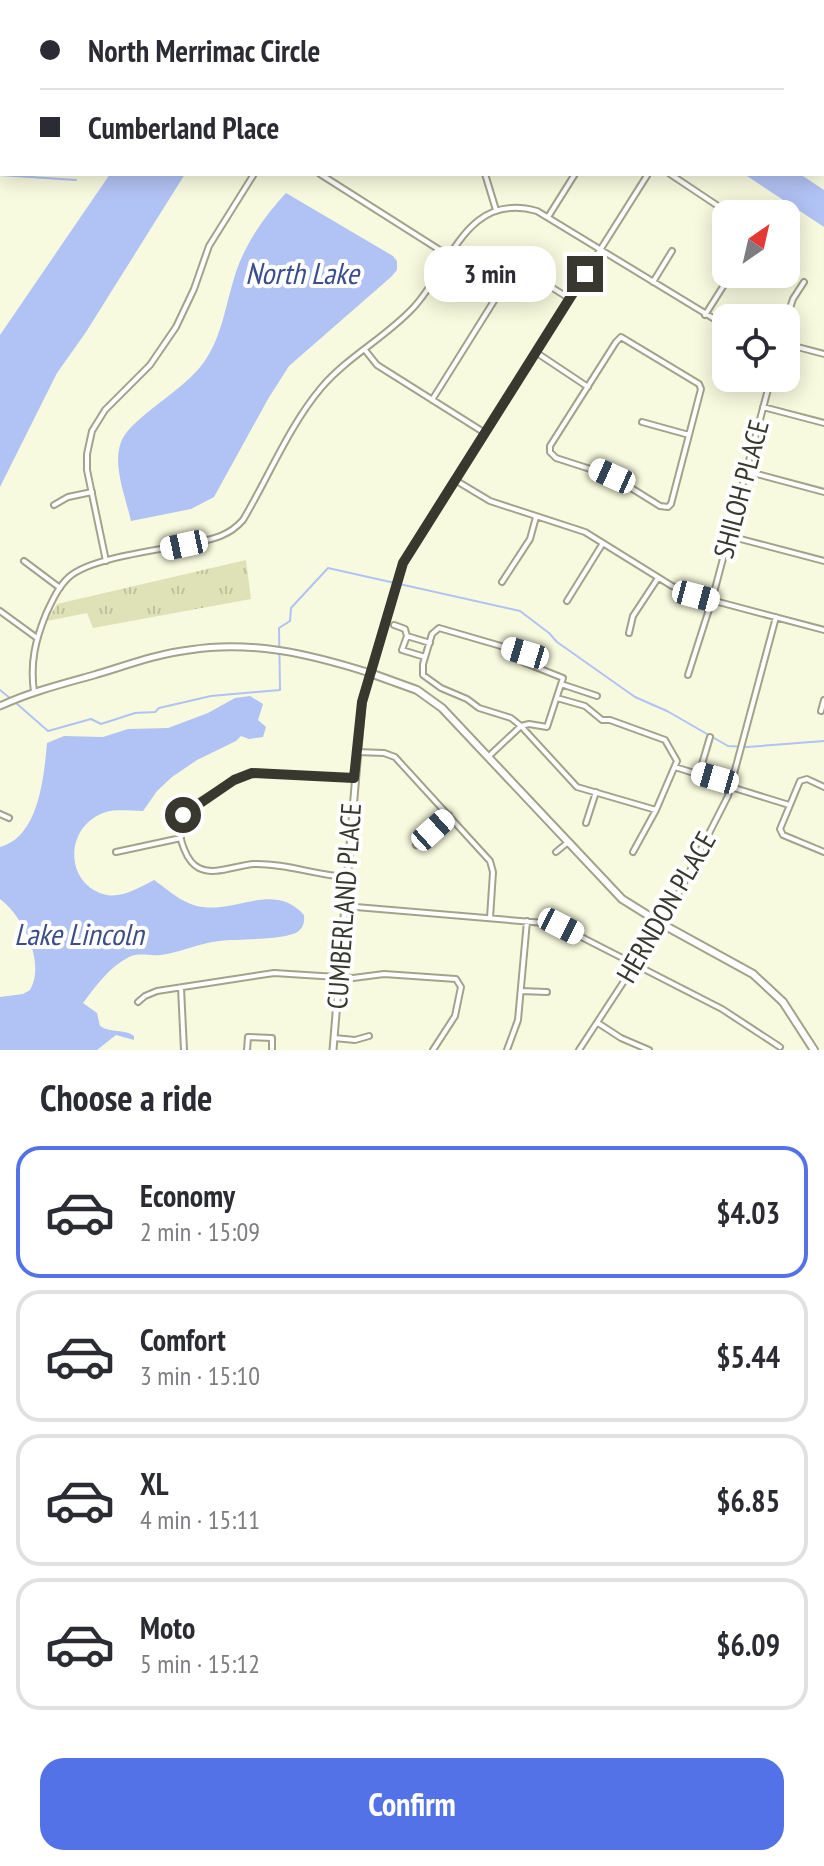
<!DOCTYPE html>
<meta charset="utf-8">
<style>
body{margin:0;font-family:"PT Sans Narrow",sans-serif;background:#f7f7f7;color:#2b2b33;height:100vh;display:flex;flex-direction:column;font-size:30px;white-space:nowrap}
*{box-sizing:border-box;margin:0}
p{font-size:26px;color:#7c7c81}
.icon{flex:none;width:44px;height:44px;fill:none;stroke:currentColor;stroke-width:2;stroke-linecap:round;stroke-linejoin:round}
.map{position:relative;height:1050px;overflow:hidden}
.drawer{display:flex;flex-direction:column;background:#fff;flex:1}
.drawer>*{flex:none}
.guide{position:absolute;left:0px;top:0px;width:824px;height:176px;box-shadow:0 4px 20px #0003;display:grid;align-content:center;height:176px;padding:0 40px;background:#fff}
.needle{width:52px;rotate:34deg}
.fabs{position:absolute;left:712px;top:200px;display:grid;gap:16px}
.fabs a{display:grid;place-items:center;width:88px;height:88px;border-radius:16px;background:#fff;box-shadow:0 4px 20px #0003;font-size:40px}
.end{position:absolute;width:36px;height:36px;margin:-18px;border:10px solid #38382e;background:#fff;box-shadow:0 0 0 4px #fff}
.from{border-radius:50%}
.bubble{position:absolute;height:56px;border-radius:24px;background:#fff;box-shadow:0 4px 20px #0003;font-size:26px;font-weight:800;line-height:56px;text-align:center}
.car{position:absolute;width:24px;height:48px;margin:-24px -12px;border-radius:10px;box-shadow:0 0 6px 2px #0007;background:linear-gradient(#fff 24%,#345 0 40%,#fff 0 76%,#345 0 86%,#fff 0)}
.guide b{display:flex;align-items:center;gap:28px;height:76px;font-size:30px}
.guide b+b{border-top:2px solid #e1e1e2}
.guide i{width:20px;height:20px;background:#2b2b33}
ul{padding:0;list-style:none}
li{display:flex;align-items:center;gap:24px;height:132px;margin:0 16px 12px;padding:0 24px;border:4px solid #e1e1e2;border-radius:24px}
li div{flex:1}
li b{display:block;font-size:30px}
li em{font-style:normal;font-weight:800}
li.on{border-color:#5472e7}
li>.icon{width:72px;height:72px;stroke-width:1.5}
h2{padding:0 40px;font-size:36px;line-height:96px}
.action{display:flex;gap:16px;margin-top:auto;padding:16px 40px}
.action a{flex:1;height:92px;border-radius:24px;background:#5472e7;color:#fff;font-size:32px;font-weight:800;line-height:92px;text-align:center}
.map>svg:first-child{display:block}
.grass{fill:url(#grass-tufts)}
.water{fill:#b1c2f4}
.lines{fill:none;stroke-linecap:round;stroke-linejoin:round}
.stream{stroke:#b1c2f4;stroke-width:2}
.minor-casing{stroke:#a2a38a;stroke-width:8}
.tertiary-casing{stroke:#a2a38a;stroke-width:9}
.secondary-casing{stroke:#a2a38a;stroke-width:10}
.minor{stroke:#fff;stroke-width:4}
.tertiary{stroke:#fff;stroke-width:5}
.secondary{stroke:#fff;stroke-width:6}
.route{stroke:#38382e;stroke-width:10}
.labels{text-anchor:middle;stroke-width:8;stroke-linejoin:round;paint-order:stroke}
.street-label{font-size:28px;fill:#38382e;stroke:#fff}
.water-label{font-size:30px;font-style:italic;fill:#3c4e8a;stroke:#fff}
</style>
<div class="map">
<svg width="824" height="1050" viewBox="0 0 824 1050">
<defs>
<pattern id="grass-tufts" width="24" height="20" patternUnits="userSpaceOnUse" patternTransform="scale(2)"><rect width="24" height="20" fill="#dfe1b7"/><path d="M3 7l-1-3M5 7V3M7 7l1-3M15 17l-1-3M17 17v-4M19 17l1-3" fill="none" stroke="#c0c29e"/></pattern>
</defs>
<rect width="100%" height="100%" fill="#f8fadf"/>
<path class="grass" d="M 246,560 L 251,599 L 93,628 L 87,613 L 47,621 L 57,604 Z"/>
<path class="water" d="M 110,174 L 185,174 L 86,332 L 57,373 L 0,487 L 0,335 Z
M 744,174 L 800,174 L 824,190 L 824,227 Z
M 286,193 L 393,256 L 397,261 L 397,270 L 391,277 L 289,366 L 268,399 L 214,497 L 191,509 L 131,521 C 126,498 112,465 121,442 C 130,418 185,390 204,362 C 221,338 225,309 233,282 C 242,248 262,219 286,193 Z
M 250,696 L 263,704 L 258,720 L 266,727 L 263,737 L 249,739 L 241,736 L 236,741 L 197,760 L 172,777 L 157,791 L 143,811 C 132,811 117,809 106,812 C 64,825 63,885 107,895 C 122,898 141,887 154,880 C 169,890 183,905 203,907 C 237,912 275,882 304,915 C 305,924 302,931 293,934 C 276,940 238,939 220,941 C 199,943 179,953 160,955 C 151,956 138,952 129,957 C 109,967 96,986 83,1003 L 97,1013 L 100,1026 C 112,1034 123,1028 134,1036 L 134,1040 L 116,1035 L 97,1050 L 0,1050 L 0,997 L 23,994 L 30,990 C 46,963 23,916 0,899 L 0,847 C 39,837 44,776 47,743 L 64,736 L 103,737 L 128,729 L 168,728 L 208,713 L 235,698 Z"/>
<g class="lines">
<path class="stream" d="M 0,175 L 76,180
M 0,690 L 11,699
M 16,703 L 48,731 L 91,719 L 101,724 L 135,713 L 155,712 L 159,708 L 211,696 L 280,690 L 279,628 L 290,621 L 291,608 L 328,568 L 520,611 L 549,633 L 557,642 L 635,697 L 667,711 L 728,746 L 747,747 L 824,741"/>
<defs>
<path id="minor" d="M 384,0 L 387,2
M 804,0 L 807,2
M 362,2 L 364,0
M 822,12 L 824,14
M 320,174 L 449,256
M 485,174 L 496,210
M 648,174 L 455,480 L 490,501 L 585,532 L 672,586 L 696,596 L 824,630
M 670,174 L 730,214
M 548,217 L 575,174
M 653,282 L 672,251
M 705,315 L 731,274
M 786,320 L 793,299 L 804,282
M 621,337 L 699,384 L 701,389 L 671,504 L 668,507 L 660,506 L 612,476 L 556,458 L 550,452 L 550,446 L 616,342 Z
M 786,344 L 824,354
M 365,350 L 377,365 L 485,433
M 537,353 L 588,387
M 432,400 L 514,269 L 523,269 L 570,299
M 763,407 L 824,423
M 642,422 L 689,435
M 746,471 L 824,492
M 54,505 L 68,497 L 92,492
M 729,536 L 824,561
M 24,561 L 60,588
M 106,561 L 87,470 L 87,454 L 92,431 L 105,410 L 150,365 L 176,327 L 194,289 L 209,246 L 254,174
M 502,582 L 530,539 L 536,517
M 567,601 L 603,543
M 0,611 L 37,638
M 394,625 L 405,629 L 407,636
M 629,633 L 633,616 L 658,578
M 425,657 L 402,650 L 407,636 L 430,643
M 688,675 L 712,600 L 771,378
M 561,684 L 597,696
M 34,692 C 30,663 35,641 46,614 C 52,601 58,587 69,577 C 91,557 162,550 194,543 C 213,539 229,536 243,520 C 268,478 289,426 321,388 C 347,357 385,338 413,308 C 451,268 465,191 537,211 L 726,326
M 821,711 L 824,700
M 357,752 L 384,753 L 395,757 L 490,861 L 493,872 L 490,918
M 488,757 L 521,726 L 529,724 L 547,727 L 563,678 L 523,662 L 525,653 L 439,628 L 432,634 L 423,664 L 423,675 L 441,688 L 467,699 L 479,708 L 511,718 L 521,726 L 577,787 L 656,810 L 677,761 L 665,740 L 610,720 L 602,720 L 585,706 L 557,698
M 675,767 L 732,785
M 699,774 L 710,737
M 731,787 L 789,805
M 824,787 L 807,779 L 800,781 L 780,829 L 783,835 L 824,852
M 0,814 L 9,818
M 586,823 L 596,792
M 416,845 L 449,815
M 116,852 L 181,838
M 556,852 L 567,843
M 633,852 L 656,810
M 346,877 C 315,875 285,863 254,864 C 237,865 214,876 199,868 C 186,862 179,838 179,825 L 188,809 L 234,780 L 252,773 L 354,778
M 344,906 L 556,924 L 722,1009 L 780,1047
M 181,988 L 184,1050
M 521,991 L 547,992
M 138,1002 L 145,996 L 157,991 L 274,973 L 353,978 L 384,974 L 456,979 L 461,987 L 455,1016 L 433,1050
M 598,1023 L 621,1038 L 649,1050
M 334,1038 L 355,1040 L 369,1036
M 247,1050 L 248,1037 L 272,1038 L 272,1050
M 507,1050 L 518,1020 L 527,921
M 579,1050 L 668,914 L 728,796 L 776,617"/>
<path id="tertiary" d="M 795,2 L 797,0
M 822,145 L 824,147
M 0,706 C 30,692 62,684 94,675 C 125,666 156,654 189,650 C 252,640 310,654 370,673
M 333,1050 L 362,702 L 403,563 L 455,480"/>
<path id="secondary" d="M 370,673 L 417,690 L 442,708 L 622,899 L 662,924 L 753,974 L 783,1002 L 814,1050"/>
</defs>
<use href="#minor" class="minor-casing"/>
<use href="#tertiary" class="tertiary-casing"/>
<use href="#secondary" class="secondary-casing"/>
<use href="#minor" class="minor"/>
<use href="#tertiary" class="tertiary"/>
<use href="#secondary" class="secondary"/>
</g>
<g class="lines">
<path class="route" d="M 183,815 L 234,780 L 252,773 L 354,778 L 362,702 L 403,563 L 585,274"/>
</g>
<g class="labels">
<g class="street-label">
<text transform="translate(741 489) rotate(-75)" y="10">SHILOH PLACE</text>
<text transform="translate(344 906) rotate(-86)" y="10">CUMBERLAND PLACE</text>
<text transform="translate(666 907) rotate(-60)" y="10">HERNDON PLACE</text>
</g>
<g class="water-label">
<text x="302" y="284">North Lake</text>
<text x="79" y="945">Lake Lincoln</text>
</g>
</g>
</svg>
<div class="fabs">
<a><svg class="needle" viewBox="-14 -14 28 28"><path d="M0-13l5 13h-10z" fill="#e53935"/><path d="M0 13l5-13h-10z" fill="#7c7c81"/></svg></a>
<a><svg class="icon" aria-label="locate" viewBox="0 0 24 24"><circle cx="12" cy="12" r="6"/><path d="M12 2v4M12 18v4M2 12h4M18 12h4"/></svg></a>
</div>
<i class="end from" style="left:183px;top:815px"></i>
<i class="end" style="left:585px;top:274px"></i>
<div class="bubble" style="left:424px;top:246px;width:132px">3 min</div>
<i class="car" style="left:612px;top:476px;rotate:294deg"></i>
<i class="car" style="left:184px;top:545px;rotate:258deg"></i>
<i class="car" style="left:696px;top:596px;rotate:105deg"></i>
<i class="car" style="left:525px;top:653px;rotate:287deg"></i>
<i class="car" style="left:715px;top:778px;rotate:286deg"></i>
<i class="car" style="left:433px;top:830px;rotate:48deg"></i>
<i class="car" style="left:561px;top:926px;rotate:117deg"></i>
<div class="guide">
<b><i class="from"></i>North Merrimac Circle</b>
<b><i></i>Cumberland Place</b>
</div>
</div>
<section class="drawer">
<h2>Choose a ride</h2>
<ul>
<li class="on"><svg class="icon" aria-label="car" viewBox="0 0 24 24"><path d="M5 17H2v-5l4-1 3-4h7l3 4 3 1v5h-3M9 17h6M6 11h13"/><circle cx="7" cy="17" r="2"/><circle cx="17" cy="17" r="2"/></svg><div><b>Economy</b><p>2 min · 15:09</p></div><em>$4.03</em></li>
<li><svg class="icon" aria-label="car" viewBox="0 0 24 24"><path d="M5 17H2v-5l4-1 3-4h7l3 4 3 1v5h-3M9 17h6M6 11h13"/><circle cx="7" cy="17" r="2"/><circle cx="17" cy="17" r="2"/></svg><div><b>Comfort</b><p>3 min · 15:10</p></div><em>$5.44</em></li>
<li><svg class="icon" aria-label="car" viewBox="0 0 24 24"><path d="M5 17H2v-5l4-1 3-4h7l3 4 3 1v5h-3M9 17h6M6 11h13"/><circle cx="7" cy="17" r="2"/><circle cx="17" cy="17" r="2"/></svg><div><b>XL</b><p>4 min · 15:11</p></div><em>$6.85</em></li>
<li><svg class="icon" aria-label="car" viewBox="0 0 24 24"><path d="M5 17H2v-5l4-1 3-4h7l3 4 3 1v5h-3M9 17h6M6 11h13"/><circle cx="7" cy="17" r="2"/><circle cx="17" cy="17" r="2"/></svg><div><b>Moto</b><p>5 min · 15:12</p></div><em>$6.09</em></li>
</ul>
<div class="action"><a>Confirm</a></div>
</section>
